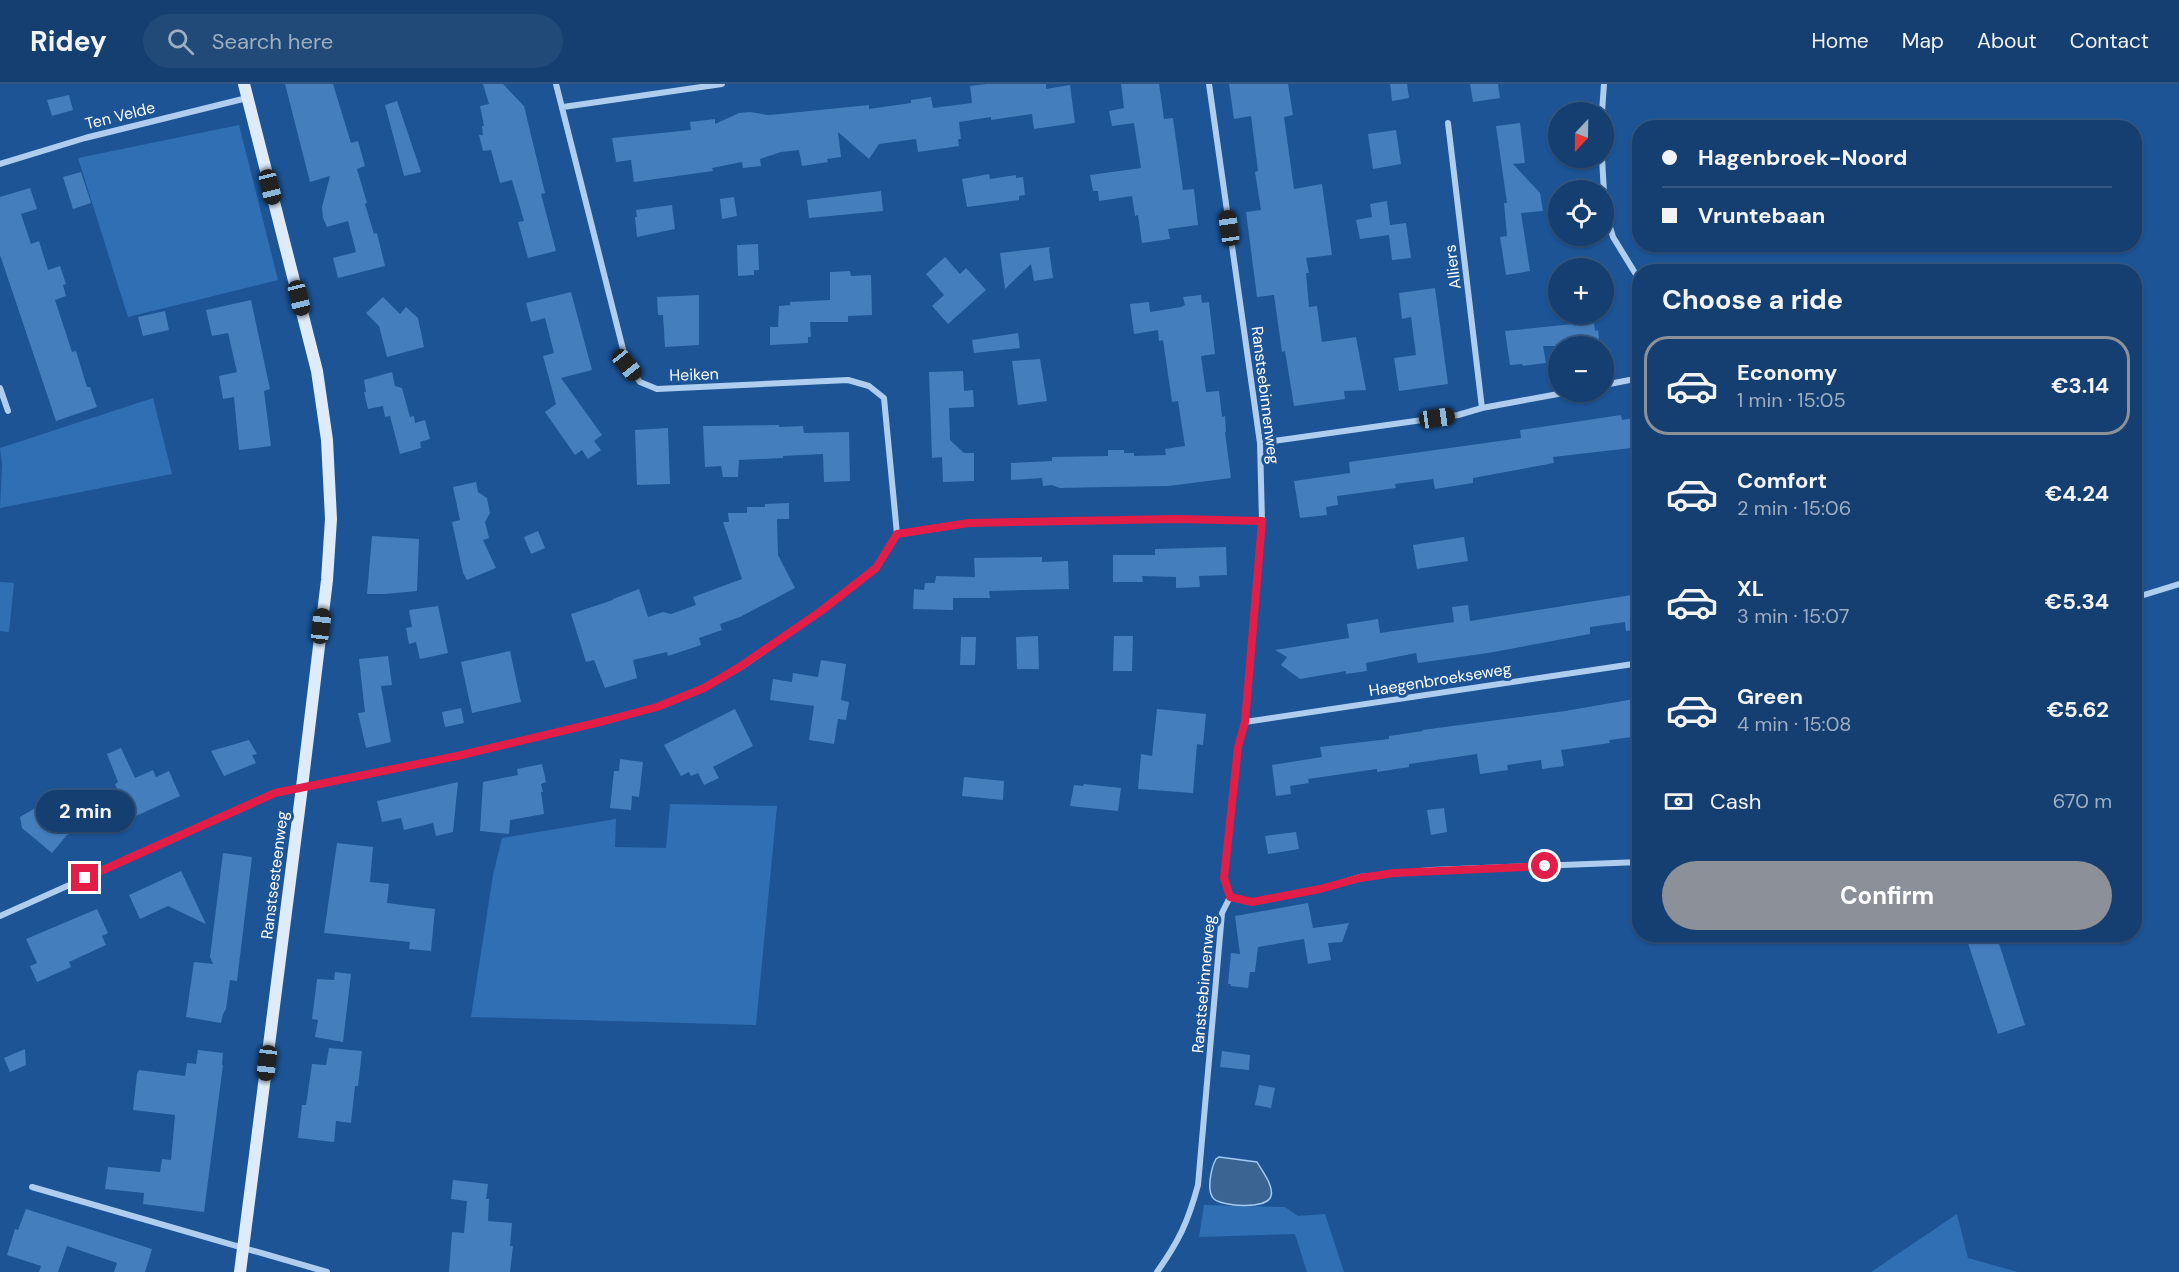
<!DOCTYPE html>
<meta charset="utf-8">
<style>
body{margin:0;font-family:"DM Sans",sans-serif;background:#224a78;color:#f1f3f6;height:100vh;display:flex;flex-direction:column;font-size:22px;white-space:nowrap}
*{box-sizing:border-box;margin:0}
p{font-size:20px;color:#9dafc3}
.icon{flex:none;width:33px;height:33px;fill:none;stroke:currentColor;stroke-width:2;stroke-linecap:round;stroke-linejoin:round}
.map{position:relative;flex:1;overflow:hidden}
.details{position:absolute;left:1632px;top:180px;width:510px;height:678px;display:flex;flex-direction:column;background:#153f70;border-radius:24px;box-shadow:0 2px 4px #0004,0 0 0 2px #345883}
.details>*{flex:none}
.banner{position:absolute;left:1632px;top:36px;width:510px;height:132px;border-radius:24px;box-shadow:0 2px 4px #0004,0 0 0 2px #345883;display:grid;align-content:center;height:132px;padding:0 30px;background:#153f70}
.needle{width:39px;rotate:202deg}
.tools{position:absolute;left:1548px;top:18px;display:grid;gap:12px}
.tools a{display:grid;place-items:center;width:66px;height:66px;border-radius:50%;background:#153f70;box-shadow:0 2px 4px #0004,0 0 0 2px #345883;font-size:30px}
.end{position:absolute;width:27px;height:27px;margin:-14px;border:8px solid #e11d48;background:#fff;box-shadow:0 0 0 3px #fff}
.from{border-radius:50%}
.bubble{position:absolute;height:42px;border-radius:21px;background:#153f70;box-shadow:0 2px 4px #0004,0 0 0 2px #345883;font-size:20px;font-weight:700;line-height:42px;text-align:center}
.car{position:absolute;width:18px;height:36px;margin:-18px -9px;border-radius:8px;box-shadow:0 0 4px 2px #0007;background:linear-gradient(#222 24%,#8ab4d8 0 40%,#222 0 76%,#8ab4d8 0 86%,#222 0)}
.banner b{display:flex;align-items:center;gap:21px;height:57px;font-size:22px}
.banner b+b{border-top:2px solid #345883}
.banner i{width:15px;height:15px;background:#f1f3f6}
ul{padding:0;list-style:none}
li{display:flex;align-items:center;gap:18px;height:99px;margin:0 12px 9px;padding:0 18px;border:3px solid transparent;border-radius:24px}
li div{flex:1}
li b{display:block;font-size:22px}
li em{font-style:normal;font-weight:700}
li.current{border-color:#8c9099}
li>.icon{width:54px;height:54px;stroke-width:1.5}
h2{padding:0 30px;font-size:27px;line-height:72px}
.pay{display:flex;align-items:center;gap:15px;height:66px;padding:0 30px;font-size:22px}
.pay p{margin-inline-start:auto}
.button{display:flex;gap:12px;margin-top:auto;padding:12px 30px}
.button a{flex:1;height:69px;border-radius:36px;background:#8c9099;color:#fff;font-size:24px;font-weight:700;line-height:69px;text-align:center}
header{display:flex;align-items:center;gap:36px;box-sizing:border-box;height:84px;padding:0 30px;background:#153f70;border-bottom:2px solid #345883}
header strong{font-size:28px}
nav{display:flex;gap:33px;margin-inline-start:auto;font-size:21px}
.search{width:420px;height:54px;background:#224a78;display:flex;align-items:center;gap:15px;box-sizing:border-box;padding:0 21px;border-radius:33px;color:#9dafc3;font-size:22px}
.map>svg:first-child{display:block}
.green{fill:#306fb4}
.water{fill:#3c6493;stroke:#a3c9f1;stroke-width:1.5}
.building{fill:#447ebd}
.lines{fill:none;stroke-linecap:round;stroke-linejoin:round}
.street{stroke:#afceef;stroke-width:6}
.secondary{stroke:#ddebfb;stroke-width:12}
.route{stroke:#e11d48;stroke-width:8}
.labels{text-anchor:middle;stroke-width:6;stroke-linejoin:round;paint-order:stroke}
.street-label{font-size:16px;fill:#fff;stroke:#1c5496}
</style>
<header>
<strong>Ridey</strong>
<div class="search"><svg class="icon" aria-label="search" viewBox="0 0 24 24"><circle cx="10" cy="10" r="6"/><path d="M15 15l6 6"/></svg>Search here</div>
<nav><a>Home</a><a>Map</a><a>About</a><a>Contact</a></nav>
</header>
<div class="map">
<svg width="2179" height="1188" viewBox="0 0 2179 1188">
<rect width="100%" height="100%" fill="#1c5496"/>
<path class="green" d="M 239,41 L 278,196 L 128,233 L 78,74 Z
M 153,314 L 172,390 L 0,424 L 2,380 L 0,364 Z
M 0,498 L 14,499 L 9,548 L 0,547 Z
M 670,720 L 777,722 L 756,941 L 471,933 L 493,791 L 502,754 L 616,735 L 615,763 L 666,764 Z
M 1204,1121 L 1285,1123 L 1298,1132 L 1325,1130 L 1344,1188 L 1307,1188 L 1295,1150 L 1199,1153 Z
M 1957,1130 L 1968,1174 L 2018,1188 L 1871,1188 Z"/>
<path class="water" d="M 1219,1073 L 1257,1078 C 1262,1087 1274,1102 1271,1112 C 1267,1126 1221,1122 1214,1115 C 1206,1108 1211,1084 1216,1075 Z"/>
<path class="building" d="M 285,0 L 333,0 L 351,59 L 358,57 L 365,82 L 357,85 L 367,119 L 365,120 L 374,150 L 377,149 L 385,182 L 338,194 L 333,174 L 356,168 L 348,137 L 327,143 L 323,134 L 322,123 L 330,92 L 310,98 Z
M 483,0 L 503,0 L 524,22 L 545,109 L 541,110 L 556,167 L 528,174 L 518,138 L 524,137 L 512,96 L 500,99 L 491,66 L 483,67 L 479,51 L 483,51 L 482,42 L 484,42 L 480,22 L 489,20 Z
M 987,0 L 1046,0 L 1046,5 L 1070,1 L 1075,39 L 1034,45 L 1032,30 L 991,36 L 991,33 L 959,38 L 961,55 L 958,55 L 959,62 L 918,68 L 916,55 L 879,60 L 869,75 L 838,48 L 841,73 L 827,75 L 828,78 L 802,82 L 799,66 L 781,68 L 760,75 L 761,82 L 743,84 L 742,78 L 712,84 L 713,87 L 634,98 L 631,76 L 616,78 L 612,54 L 691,46 L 690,38 L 715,35 L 715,40 L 739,29 L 750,28 L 768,31 L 780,30 L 869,21 L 869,25 L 911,19 L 911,16 L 931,13 L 933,24 L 972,19 L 970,2 Z
M 1121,0 L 1159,0 L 1164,35 L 1173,34 L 1183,106 L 1194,105 L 1198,141 L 1168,145 L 1170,155 L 1142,159 L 1138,131 L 1135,132 L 1132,112 L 1099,117 L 1098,107 L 1093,107 L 1090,91 L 1141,84 L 1134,39 L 1112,42 L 1109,27 L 1124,24 Z
M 1229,0 L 1288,0 L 1293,31 L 1284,33 L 1294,105 L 1322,100 L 1332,171 L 1306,174 L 1309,189 L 1306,189 L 1309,223 L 1317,222 L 1322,258 L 1356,253 L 1366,306 L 1344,307 L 1345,315 L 1294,322 L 1285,267 L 1282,268 L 1274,211 L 1257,213 L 1246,128 L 1261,126 L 1255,88 L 1258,87 L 1251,32 L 1234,35 Z
M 1390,0 L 1407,0 L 1409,14 L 1392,17 Z
M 1470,0 L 1498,0 L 1500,14 L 1473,18 Z
M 69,11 L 73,26 L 52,32 L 47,16 Z
M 397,17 L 421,88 L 404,92 L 385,21 Z
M 1520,39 L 1525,79 L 1513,80 L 1540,109 L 1543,127 L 1521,129 L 1530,187 L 1506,191 L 1500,153 L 1507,152 L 1504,119 L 1507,119 L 1496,42 Z
M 1396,46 L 1401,80 L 1373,85 L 1368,50 Z
M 81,88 L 91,119 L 73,125 L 63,93 Z
M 989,90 L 990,95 L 1016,91 L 1016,94 L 1023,93 L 1025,111 L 1019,112 L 1019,116 L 967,123 L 962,95 Z
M 30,104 L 37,125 L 21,130 L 31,160 L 39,157 L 48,186 L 60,182 L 66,200 L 63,201 L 66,212 L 55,216 L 72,268 L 76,267 L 87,303 L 90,303 L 97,323 L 56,337 L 0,171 L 0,113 Z
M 881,107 L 883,127 L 809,134 L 807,116 Z
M 734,113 L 737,132 L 722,135 L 720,115 Z
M 1387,117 L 1390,141 L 1406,139 L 1411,174 L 1392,176 L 1389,151 L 1360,155 L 1356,136 L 1372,133 L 1370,120 Z
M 672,121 L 675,145 L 637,153 L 635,133 L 637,133 L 636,126 Z
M 758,160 L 759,186 L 754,186 L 754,191 L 738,192 L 737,161 Z
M 1051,163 L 1049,165 L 1053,194 L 1034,197 L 1031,180 L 1005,205 L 1000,169 Z
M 945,173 L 960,190 L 966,184 L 986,206 L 948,240 L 932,222 L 944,211 L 926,190 Z
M 850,187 L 851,192 L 871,191 L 872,231 L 848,232 L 848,238 L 810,238 L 811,253 L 808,253 L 808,259 L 770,261 L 770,243 L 778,243 L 779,222 L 790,221 L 790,218 L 830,216 L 830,188 Z
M 1435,204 L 1448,300 L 1399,307 L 1394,274 L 1416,271 L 1411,233 L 1402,235 L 1399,209 Z
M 571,208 L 592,286 L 561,294 L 602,351 L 594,357 L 601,366 L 588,375 L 582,366 L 575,371 L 545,328 L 556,320 L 543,272 L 554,269 L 545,234 L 531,238 L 526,219 Z
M 699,211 L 699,261 L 665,263 L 663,231 L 658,231 L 657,213 Z
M 1201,211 L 1202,219 L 1209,218 L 1215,270 L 1201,272 L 1206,308 L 1219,307 L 1222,333 L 1225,332 L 1226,348 L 1225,348 L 1231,394 L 1169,402 L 1109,403 L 1060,404 L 1052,401 L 1043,402 L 1042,394 L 1011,396 L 1011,379 L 1052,377 L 1052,373 L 1108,372 L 1108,366 L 1124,366 L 1124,369 L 1134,369 L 1134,372 L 1166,371 L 1165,365 L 1185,362 L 1178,317 L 1172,318 L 1163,256 L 1159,257 L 1158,246 L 1134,250 L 1130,220 L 1149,218 L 1150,228 L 1181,223 L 1185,221 L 1183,213 Z
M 383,213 L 400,230 L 406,223 L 418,234 L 424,263 L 387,273 L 379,242 L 366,229 Z
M 251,216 L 270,305 L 264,307 L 271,362 L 239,366 L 234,313 L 223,315 L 219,292 L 237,288 L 228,249 L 212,252 L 206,226 Z
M 165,227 L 169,246 L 143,252 L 138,233 Z
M 1594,238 L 1595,247 L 1598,246 L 1600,262 L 1543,262 L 1546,279 L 1523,282 L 1522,280 L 1510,281 L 1505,247 Z
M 1018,249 L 1020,264 L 974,269 L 972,256 Z
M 1040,275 L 1047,317 L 1018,321 L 1012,277 Z
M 963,287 L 964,307 L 973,306 L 974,323 L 949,324 L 950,356 L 964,369 L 974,369 L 974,397 L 943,398 L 942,373 L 932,374 L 929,288 Z
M 392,288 L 395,302 L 402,304 L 410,333 L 414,332 L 415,339 L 425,336 L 430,355 L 420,358 L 421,364 L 400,370 L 390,332 L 385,333 L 383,322 L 368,325 L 364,308 L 366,308 L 364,296 Z
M 1621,331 L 1622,336 L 1640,333 L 1640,363 L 1553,373 L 1554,379 L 1473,394 L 1473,399 L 1435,405 L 1433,395 L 1395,400 L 1396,404 L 1337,412 L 1338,421 L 1326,423 L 1327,431 L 1300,434 L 1294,397 L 1350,389 L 1349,378 L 1521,354 L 1520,346 Z
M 779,341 L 779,343 L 803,342 L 804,349 L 849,348 L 850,397 L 824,398 L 823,370 L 783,372 L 783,374 L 739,376 L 738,393 L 723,393 L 721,382 L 705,383 L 703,342 Z
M 668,344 L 670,400 L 637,401 L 635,346 Z
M 476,398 L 478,408 L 487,414 L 490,429 L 485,438 L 489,454 L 483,456 L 496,484 L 467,496 L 463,489 L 452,438 L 460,436 L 453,403 Z
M 789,419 L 789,435 L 777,435 L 778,471 L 795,504 L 740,533 L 720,540 L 722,546 L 699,554 L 701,561 L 668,572 L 667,568 L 633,576 L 637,594 L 605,604 L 594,576 L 586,578 L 571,530 L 613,516 L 613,515 L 639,505 L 648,533 L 663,528 L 671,530 L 696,521 L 693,513 L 742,495 L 723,438 L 729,438 L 728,429 L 747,429 L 747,423 L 765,423 L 765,420 Z
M 538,447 L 545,464 L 531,470 L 524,453 Z
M 372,452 L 419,455 L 417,507 L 385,510 L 367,510 Z
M 1464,453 L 1468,477 L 1417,485 L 1413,461 Z
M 1226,463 L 1227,491 L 1199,492 L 1200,503 L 1176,504 L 1176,493 L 1142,492 L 1143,498 L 1113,498 L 1113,471 L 1155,471 L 1155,465 Z
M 1042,473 L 1042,478 L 1068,477 L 1069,505 L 989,507 L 990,514 L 953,514 L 953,526 L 913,525 L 914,505 L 924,506 L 925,499 L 935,499 L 936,492 L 975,493 L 974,474 Z
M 1638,510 L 1640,545 L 1626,547 L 1625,538 L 1590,543 L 1590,550 L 1488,569 L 1418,579 L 1416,569 L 1366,579 L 1367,587 L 1346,590 L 1346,587 L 1300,595 L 1281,581 L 1287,573 L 1275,566 L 1349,554 L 1347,540 L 1378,535 L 1380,549 L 1454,538 L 1452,523 L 1468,521 L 1470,537 Z
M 438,522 L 448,569 L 420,575 L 416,558 L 409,560 L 406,544 L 412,543 L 409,526 Z
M 1038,552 L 1039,585 L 1017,585 L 1016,553 Z
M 1114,552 L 1133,552 L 1132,587 L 1113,587 Z
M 961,553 L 976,553 L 975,581 L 960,581 Z
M 510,567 L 521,618 L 472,629 L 461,578 Z
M 388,572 L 392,601 L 381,602 L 391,658 L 366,664 L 358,629 L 365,628 L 359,575 Z
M 821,576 L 846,580 L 841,616 L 849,618 L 846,636 L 838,635 L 834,660 L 809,656 L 814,622 L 770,616 L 773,595 L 792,598 L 793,589 L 818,593 Z
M 1640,614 L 1640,652 L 1609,656 L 1610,659 L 1561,666 L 1564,682 L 1542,685 L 1541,676 L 1507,681 L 1508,686 L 1480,690 L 1477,670 L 1409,680 L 1409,683 L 1377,688 L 1377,685 L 1308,695 L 1309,699 L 1290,702 L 1291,710 L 1276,712 L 1272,681 L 1322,673 L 1320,663 L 1389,655 L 1389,652 L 1423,647 L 1422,646 L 1565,627 Z
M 461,624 L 464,639 L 445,643 L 442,628 Z
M 735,625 L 753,662 L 713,683 L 719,694 L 704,701 L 698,689 L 691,692 L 689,688 L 681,692 L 664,661 Z
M 1157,625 L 1206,630 L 1203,661 L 1197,660 L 1193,709 L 1138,705 L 1141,670 L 1152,672 Z
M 249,656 L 257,670 L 252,671 L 256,679 L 224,692 L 211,667 Z
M 121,664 L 135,694 L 153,686 L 156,693 L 169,687 L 180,712 L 127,736 L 126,733 L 116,738 L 105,713 L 118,707 L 115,700 L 118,698 L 107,670 Z
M 620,675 L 643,678 L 639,713 L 632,712 L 631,726 L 610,724 L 614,687 L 619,687 Z
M 542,680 L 546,698 L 541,700 L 543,708 L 541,708 L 544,730 L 510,736 L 509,750 L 480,747 L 483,698 L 518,691 L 517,685 Z
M 964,693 L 1004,697 L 1003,716 L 962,712 Z
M 458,698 L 453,748 L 436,752 L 433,739 L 404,746 L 401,734 L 382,738 L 377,717 Z
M 1084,700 L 1121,704 L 1118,727 L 1070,722 L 1074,701 L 1083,702 Z
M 55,710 L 57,714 L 63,711 L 79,746 L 67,751 L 52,769 L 22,744 L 20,733 L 42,720 L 40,716 Z
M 1444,724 L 1447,748 L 1431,751 L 1427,726 Z
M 1296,748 L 1299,765 L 1268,770 L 1265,752 Z
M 337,759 L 373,763 L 370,798 L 389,800 L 387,819 L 435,825 L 431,867 L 409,865 L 410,858 L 324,849 Z
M 223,769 L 252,773 L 237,897 L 230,896 L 226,925 L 223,930 L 221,939 L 186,933 L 194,878 L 213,880 L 210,873 Z
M 181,787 L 206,840 L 168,822 L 140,835 L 129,811 Z
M 1308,819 L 1313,844 L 1349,839 L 1342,858 L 1328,859 L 1331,876 L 1308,880 L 1304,855 L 1258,863 L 1255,888 L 1250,888 L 1248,904 L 1230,902 L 1231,900 L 1228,900 L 1231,869 L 1240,870 L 1235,832 Z
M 97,825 L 108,849 L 102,852 L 106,861 L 69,878 L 71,883 L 37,898 L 30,882 L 37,879 L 26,855 Z
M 1965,850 L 1996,850 L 2025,941 L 1998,950 Z
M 335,888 L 351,890 L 343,958 L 315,953 L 318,936 L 312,935 L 317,895 L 334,896 Z
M 329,964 L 362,967 L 358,1002 L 355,1002 L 351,1039 L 336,1037 L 334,1058 L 298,1054 L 302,1021 L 306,1021 L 312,980 L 326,981 Z
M 25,965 L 26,981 L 10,988 L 4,974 Z
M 198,966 L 223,969 L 222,981 L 223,981 L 204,1128 L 143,1120 L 144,1109 L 105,1105 L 108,1083 L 160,1088 L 162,1075 L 171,1076 L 175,1031 L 133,1026 L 137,990 L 139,986 L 185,992 L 187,979 L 196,980 Z
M 1222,967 L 1250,971 L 1249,986 L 1220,983 Z
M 1259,1001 L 1275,1004 L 1271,1024 L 1255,1021 Z
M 453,1096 L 488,1100 L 486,1115 L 489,1115 L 488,1137 L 512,1139 L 510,1162 L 513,1162 L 510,1188 L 449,1188 L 452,1148 L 464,1149 L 467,1117 L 451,1115 Z
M 26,1125 L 152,1165 L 145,1188 L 114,1188 L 117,1179 L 67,1162 L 58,1188 L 39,1188 L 41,1182 L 7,1171 L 15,1145 L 18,1146 Z"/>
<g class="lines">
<path class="street" d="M 556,0 L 627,281 L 640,298 L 657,305 L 848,296 L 869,302 L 884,314 L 897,450
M 563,23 L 722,0
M 1602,28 L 1604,0
M 1448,39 L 1482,324
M 1602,74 L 1605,126 L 1613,153 L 1640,197
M 0,80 L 85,54 L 247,14
M 1604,301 L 1640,294
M 0,304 L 8,327
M 1260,359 L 1458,331 L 1482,324 L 1569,308
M 2134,514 L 2179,500
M 1245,638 L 1640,579
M 1230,813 L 1252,818 L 1320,805 L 1360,793 L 1431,786 L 1640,778
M 0,832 L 275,709 L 457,672 L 604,637 L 657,623 L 704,604 L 741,583 L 821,527 L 876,484 L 897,450 L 969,439 L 1177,435 L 1262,437
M 32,1103 L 327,1188
M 1157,1188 C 1179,1157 1188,1138 1198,1101 L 1222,829 L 1230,813 L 1224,794 L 1238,663 L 1245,638 L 1262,437 L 1260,359 L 1209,0"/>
<path class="secondary" d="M 240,1188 L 302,703 L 327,496 L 331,435 L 327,356 L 317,287 L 244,0"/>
</g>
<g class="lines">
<path class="route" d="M 85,794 L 275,709 L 457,672 L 604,637 L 657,623 L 704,604 L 741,582 L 821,527 L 876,484 L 897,450 L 969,439 L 1177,435 L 1262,437 L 1245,638 L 1238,663 L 1224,794 L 1230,813 L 1252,818 L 1320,805 L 1360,794 L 1394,789 L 1545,782"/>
</g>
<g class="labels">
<g class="street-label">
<text transform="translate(120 31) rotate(-14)" y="6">Ten Velde</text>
<text transform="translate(1452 183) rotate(-97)" y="6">Alliers</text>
<text transform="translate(694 290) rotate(-2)" y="6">Heiken</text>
<text transform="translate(1266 311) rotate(83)" y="6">Ranstsebinnenweg</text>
<text transform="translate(1440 595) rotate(-9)" y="6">Haegenbroekseweg</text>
<text transform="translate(274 791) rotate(-83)" y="6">Ranstsesteenweg</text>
<text transform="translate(1203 900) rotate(-85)" y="6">Ranstsebinnenweg</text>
</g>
</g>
</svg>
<div class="tools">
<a><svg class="needle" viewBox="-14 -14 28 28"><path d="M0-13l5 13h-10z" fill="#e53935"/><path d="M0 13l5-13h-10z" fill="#9dafc3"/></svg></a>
<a><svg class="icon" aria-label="locate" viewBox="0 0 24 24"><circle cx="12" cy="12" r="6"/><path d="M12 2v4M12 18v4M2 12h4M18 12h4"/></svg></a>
<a>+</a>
<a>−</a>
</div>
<i class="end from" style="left:1545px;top:782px"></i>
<i class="end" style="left:85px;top:794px"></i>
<div class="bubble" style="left:36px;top:706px;width:99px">2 min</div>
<i class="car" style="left:270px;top:103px;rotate:166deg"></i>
<i class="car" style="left:1229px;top:144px;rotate:352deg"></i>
<i class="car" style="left:299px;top:214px;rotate:166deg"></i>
<i class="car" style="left:627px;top:281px;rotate:141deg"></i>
<i class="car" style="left:1437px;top:334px;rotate:82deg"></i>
<i class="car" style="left:321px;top:542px;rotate:7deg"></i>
<i class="car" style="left:267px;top:979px;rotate:187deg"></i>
<div class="banner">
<b><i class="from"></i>Hagenbroek-Noord</b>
<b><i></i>Vruntebaan</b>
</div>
<section class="details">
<h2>Choose a ride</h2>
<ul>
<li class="current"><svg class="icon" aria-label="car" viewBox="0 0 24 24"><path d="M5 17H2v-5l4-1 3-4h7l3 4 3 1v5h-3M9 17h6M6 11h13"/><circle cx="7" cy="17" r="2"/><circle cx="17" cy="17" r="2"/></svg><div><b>Economy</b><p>1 min · 15:05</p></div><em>€3.14</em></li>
<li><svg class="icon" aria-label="car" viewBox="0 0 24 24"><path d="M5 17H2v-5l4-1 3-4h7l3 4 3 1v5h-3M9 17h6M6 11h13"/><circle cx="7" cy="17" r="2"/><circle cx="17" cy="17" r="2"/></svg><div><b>Comfort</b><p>2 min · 15:06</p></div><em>€4.24</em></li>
<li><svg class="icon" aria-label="car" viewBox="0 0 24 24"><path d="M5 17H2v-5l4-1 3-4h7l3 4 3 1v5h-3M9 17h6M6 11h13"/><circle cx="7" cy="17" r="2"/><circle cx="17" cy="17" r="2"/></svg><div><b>XL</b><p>3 min · 15:07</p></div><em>€5.34</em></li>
<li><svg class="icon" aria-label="car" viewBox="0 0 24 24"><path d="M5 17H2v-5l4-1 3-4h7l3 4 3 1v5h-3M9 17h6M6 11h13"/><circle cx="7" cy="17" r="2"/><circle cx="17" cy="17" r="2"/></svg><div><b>Green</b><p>4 min · 15:08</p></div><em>€5.62</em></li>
</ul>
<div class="pay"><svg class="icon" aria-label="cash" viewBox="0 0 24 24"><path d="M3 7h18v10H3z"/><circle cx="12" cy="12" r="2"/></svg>Cash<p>670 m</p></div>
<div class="button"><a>Confirm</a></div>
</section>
</div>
